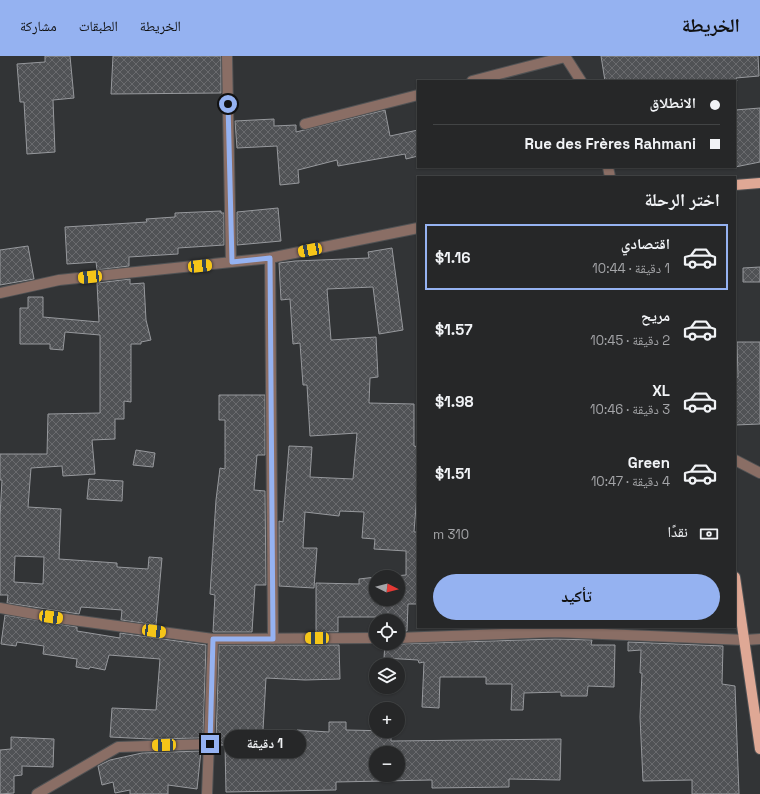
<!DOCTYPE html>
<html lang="ar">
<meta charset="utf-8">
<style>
body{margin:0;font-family:"Space Grotesk","Noto Naskh Arabic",sans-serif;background:#2e2f30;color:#f1f3f6;direction:rtl;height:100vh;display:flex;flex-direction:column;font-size:15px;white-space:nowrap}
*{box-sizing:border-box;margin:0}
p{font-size:13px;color:#a4a5a8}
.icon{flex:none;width:22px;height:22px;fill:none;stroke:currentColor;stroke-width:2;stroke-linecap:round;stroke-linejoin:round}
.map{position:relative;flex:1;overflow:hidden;direction:ltr}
.sheet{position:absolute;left:417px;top:120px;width:319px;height:452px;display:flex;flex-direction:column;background:#262728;border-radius:0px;box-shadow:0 1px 3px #0004,0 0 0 1px #424445;direction:rtl}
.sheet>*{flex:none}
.hud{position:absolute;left:417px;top:24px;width:319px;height:88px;border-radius:0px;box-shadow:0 1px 3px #0004,0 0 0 1px #424445;direction:rtl;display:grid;align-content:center;height:88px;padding:0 16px;background:#262728}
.needle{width:26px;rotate:96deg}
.tools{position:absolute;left:369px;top:514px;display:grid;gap:8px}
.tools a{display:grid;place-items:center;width:36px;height:36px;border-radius:50%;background:#262728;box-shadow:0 1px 3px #0004,0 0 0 1px #424445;font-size:20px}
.end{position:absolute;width:18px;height:18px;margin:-9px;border:5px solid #95b2f1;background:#111;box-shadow:0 0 0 2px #111}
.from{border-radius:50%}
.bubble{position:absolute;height:28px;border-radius:14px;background:#262728;box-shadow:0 1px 3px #0004,0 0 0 1px #424445;font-size:13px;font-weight:700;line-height:28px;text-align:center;direction:rtl}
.car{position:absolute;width:12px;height:24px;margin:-12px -6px;border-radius:5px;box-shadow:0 0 3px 1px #0007;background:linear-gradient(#f5c518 24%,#345 0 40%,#f5c518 0 76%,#345 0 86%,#f5c518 0)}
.hud b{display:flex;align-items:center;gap:14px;height:38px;font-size:15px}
.hud b+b{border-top:1px solid #424445}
.hud i{width:10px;height:10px;background:#f1f3f6}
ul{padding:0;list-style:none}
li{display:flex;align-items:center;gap:12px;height:66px;margin:0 8px 6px;padding:0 8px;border:2px solid transparent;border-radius:0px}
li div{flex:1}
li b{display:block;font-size:15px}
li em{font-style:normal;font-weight:700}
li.selected{border-color:#95b2f1}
li>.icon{width:36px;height:36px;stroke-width:1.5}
h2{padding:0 16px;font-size:18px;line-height:48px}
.pay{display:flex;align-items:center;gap:10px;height:44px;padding:0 16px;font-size:15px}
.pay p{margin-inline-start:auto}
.primary-button{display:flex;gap:8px;margin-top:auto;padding:8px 16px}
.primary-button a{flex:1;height:46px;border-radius:24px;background:#95b2f1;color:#111;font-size:16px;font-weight:700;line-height:46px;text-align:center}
header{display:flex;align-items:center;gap:24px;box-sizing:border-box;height:56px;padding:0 20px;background:#95b2f1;color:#111}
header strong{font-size:19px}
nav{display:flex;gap:22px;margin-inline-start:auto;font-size:14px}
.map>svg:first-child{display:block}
.building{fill:url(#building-cross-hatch);stroke:#97999d;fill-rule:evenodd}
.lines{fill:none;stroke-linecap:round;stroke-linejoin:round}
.minor-casing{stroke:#505254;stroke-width:12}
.major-casing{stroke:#505254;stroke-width:12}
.minor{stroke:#8a6e65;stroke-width:10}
.major{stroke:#dfa895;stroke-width:10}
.route{stroke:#95b2f1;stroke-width:5}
</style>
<header>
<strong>الخريطة</strong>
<nav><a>الخريطة</a><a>الطبقات</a><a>مشاركة</a></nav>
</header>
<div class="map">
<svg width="760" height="738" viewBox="0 0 760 738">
<defs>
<pattern id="building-cross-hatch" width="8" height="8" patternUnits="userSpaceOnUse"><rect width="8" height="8" fill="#505255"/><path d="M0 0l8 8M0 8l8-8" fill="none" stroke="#6a6b6e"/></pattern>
</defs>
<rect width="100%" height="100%" fill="#323436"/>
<path class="building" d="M 45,0 L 70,0 L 74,42 L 53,44 L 55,96 L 27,98 L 24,46 L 20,46 L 17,8 L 45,6 Z
M 113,0 L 221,0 L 221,37 L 111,38 Z
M 601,0 L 758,0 L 759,20 L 736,22 L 737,25 L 605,25 Z
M 760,52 L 760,106 L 735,111 L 735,54 Z
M 385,54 L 390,80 L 418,74 L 418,100 L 406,103 L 405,98 L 338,110 L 337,104 L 298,114 L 299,127 L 280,129 L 277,90 L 237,92 L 235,65 L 274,63 L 274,70 L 296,69 L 296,76 Z
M 278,152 L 281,185 L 237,189 L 237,156 Z
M 221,155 L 221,157 L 224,157 L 224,189 L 178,192 L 178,198 L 129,201 L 129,210 L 97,214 L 96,206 L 67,208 L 65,171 L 147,166 L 146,163 L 175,161 L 175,157 Z
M 28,190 L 34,223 L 0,229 L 0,194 Z
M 392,192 L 403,274 L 379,278 L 373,231 L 327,233 L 331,284 L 376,281 L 378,321 L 370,322 L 369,347 L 414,348 L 414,390 L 418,391 L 417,424 L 418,425 L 414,476 L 418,476 L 418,548 L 408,548 L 407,575 L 398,576 L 398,565 L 386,565 L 387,561 L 338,561 L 338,576 L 316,576 L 316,527 L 359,528 L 359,523 L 376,521 L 376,543 L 398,543 L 398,521 L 381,521 L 406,519 L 406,495 L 374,493 L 375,483 L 362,482 L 364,456 L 340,455 L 339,460 L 305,456 L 303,492 L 317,492 L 314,532 L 279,530 L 279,465 L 283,466 L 289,390 L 312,391 L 310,421 L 353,423 L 357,377 L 310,380 L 307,329 L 303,329 L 300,287 L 293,288 L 290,243 L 281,244 L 279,207 L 295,205 L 369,202 L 368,196 Z
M 760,211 L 760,226 L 743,226 L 743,212 Z
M 130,223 L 130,228 L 144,227 L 146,264 L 151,284 L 141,286 L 141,288 L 131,288 L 131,346 L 124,345 L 124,363 L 115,363 L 115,383 L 92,384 L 95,418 L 63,420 L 62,410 L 31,412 L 28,451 L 61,453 L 59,503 L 117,507 L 117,511 L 148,513 L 149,501 L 162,502 L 156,569 L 121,564 L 122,554 L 81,551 L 79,558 L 7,547 L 8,539 L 0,539 L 0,460 L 2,424 L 0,424 L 0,398 L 47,398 L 48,358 L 100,357 L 100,279 L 65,276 L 63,294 L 50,293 L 50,288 L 20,288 L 20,252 L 28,252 L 28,241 L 43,241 L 43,261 L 99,266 L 97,227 ZM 15,500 L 44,501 L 43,528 L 14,526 Z
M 737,286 L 760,286 L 760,368 L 735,369 L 735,321 L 738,321 Z
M 219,339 L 265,339 L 265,399 L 257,399 L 254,434 L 265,435 L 266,529 L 255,529 L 252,576 L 213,576 L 215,539 L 210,538 L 216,444 L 220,412 L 225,413 L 225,364 L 219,364 Z
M 136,394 L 155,397 L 153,411 L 133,409 Z
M 89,423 L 123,425 L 122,445 L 87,443 Z
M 5,559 L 77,571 L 77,575 L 120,582 L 120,577 L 206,589 L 203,682 L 150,683 L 110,681 L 112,652 L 156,654 L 160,603 L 109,599 L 105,614 L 90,611 L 89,613 L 76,611 L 77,603 L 43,598 L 44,590 L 17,586 L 16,590 L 1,588 Z
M 555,583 L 592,584 L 591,589 L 615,589 L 614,631 L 588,630 L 587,640 L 561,640 L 561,636 L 524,637 L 523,654 L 511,654 L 512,628 L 486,628 L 486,621 L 440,621 L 439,652 L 422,651 L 424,606 L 419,607 L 418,604 L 384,602 L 385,587 L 398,588 Z
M 628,586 L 723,590 L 722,628 L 735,630 L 739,738 L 692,738 L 692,724 L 643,725 L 640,661 L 642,617 L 640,617 L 641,594 L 628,595 Z
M 219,589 L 339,589 L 340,623 L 305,624 L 266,622 L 262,691 L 296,691 L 297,674 L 329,676 L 329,666 L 346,666 L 346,674 L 391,675 L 391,685 L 561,683 L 560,724 L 509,723 L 509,731 L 432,732 L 432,724 L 336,726 L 336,734 L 226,736 L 225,689 L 216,689 L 216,685 ZM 376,697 L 398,697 L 398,719 L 376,719 Z
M 11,681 L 54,683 L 53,711 L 22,710 L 22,719 L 14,720 L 14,737 L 0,738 L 0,694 L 11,693 Z
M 201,695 L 197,733 L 168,729 L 168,738 L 130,738 L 130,734 L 115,737 L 113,726 L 102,729 L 98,710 L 110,704 L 142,697 Z"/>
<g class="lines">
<defs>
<path id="minor" d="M 227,0 L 231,206
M 565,0 L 581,25
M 472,25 L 565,1
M 305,68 L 418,39
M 608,111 L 610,121
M 270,202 L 273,583
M 0,237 L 59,224 L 270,202 L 418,172
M 735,404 L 760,417
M 0,552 L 51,561 L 213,583 L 376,582
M 398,582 L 555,576 L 745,584 L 760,583
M 37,738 L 118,691 L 210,688
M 207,738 L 213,583"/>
<path id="major" d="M 735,129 L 760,127
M 735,521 L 760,693"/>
</defs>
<use href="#minor" class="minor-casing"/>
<use href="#major" class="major-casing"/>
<use href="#minor" class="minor"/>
<use href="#major" class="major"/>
</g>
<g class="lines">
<path class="route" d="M 210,688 L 213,583 L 273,583 L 270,202 L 232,206 L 228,48"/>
</g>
</svg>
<div class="tools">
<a><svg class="needle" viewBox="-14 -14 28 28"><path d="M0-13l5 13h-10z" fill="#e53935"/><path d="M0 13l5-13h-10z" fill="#a4a5a8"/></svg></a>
<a><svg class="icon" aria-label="locate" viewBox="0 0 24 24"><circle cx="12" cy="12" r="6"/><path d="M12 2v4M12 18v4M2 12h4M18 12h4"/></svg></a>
<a><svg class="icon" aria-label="layers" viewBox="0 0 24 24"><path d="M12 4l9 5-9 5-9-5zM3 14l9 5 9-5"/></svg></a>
<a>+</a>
<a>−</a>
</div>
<i class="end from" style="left:228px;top:48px"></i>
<i class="end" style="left:210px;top:688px"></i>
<div class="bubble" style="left:224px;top:674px;width:82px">1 دقيقة</div>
<i class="car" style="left:310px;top:194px;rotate:259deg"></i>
<i class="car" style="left:200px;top:210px;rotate:84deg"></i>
<i class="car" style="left:90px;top:221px;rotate:264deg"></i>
<i class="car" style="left:51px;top:561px;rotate:98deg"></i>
<i class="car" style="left:154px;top:575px;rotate:98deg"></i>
<i class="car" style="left:317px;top:582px;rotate:270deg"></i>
<i class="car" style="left:164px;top:689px;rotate:268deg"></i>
<div class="hud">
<b><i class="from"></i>الانطلاق</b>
<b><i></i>Rue des Frères Rahmani</b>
</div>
<section class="sheet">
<h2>اختر الرحلة</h2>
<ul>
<li class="selected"><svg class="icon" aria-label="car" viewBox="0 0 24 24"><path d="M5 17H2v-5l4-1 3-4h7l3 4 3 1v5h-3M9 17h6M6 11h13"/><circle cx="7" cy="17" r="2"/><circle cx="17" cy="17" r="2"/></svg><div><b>اقتصادي</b><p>1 دقيقة · 10:44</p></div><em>$1.16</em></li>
<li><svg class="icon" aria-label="car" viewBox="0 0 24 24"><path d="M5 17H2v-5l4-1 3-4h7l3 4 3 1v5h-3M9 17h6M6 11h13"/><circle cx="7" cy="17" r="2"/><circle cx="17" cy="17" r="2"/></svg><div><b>مريح</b><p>2 دقيقة · 10:45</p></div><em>$1.57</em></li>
<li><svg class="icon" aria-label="car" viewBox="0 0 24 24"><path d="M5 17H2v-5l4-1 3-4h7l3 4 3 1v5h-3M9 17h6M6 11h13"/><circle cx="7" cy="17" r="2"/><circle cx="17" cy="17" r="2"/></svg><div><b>XL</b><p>3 دقيقة · 10:46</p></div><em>$1.98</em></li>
<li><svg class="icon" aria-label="car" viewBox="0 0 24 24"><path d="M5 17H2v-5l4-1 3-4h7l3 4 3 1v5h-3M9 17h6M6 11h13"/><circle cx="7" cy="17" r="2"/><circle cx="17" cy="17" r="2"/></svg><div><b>Green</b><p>4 دقيقة · 10:47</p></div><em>$1.51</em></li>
</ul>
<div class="pay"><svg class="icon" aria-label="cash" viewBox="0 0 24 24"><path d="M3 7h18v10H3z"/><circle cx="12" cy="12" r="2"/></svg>نقدًا<p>310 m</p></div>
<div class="primary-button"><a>تأكيد</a></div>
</section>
</div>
